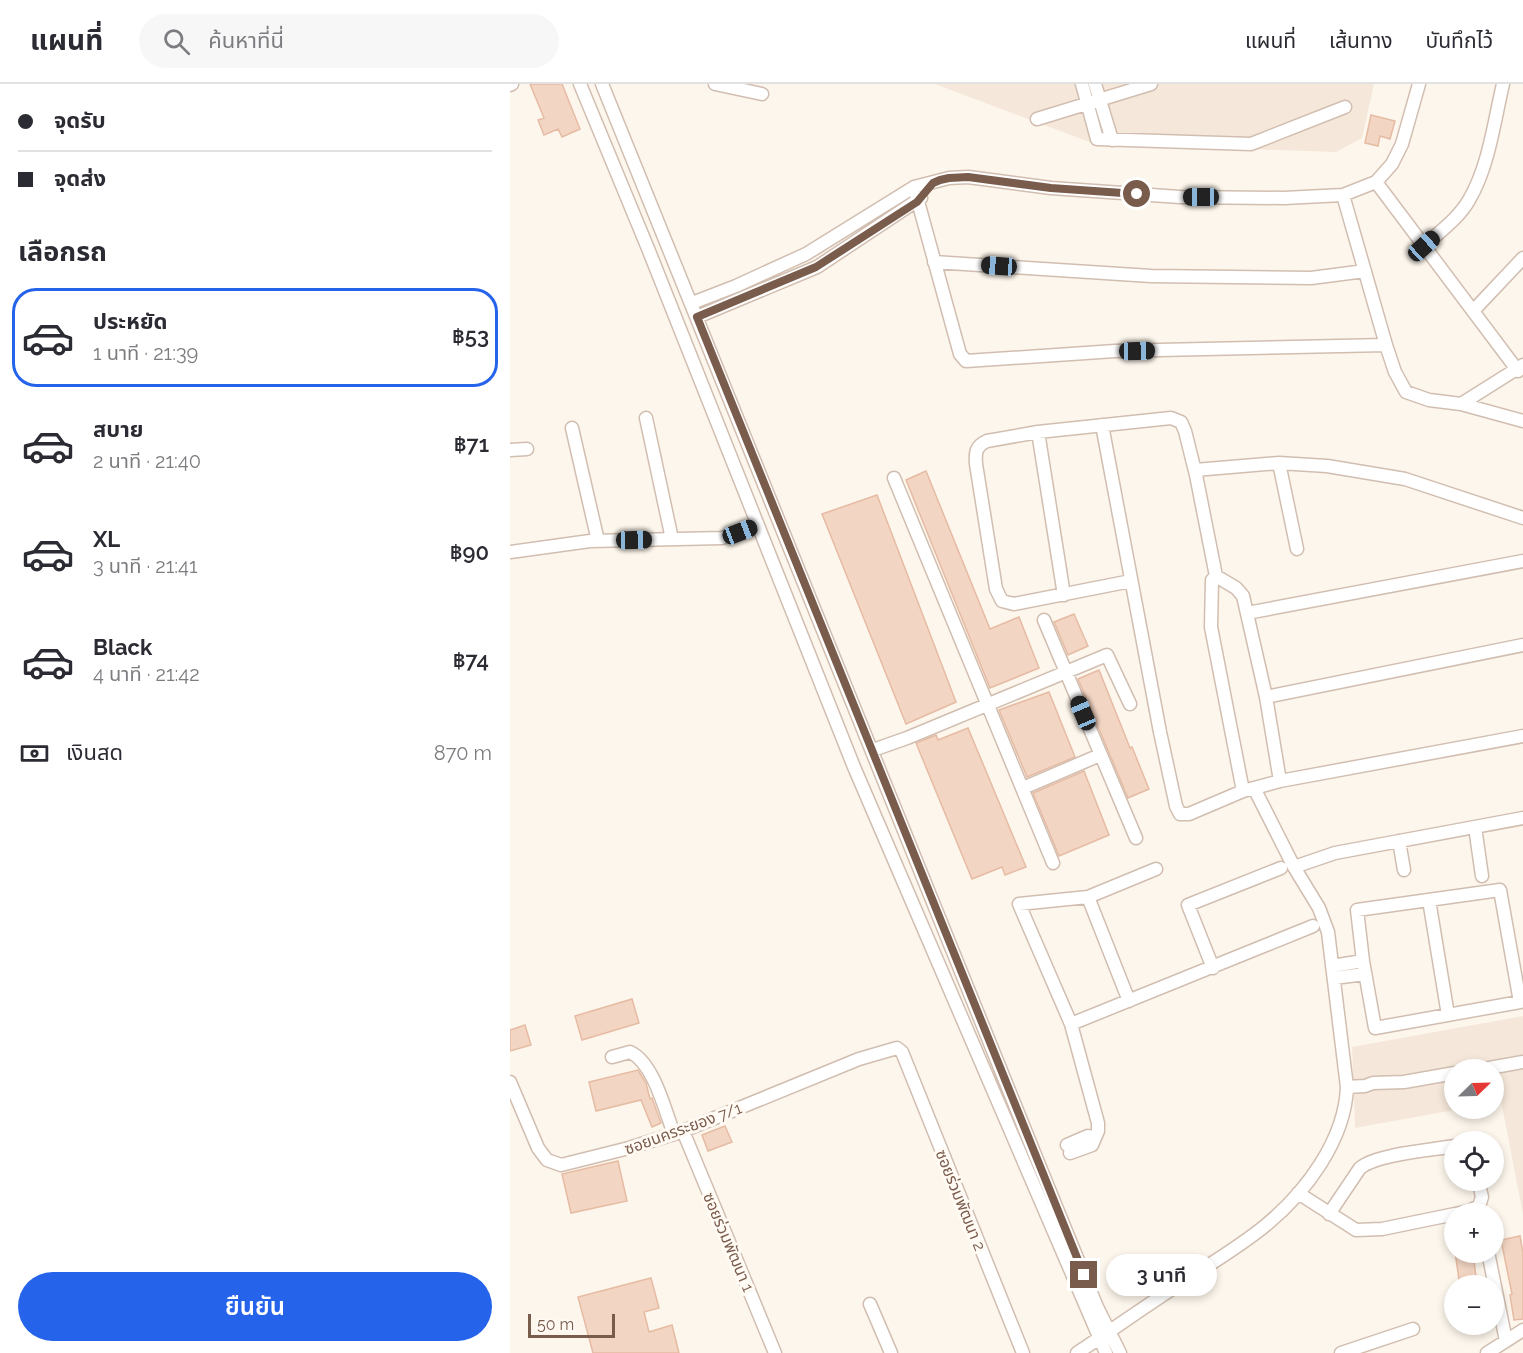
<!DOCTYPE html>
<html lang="th">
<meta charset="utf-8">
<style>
body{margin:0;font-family:Raleway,"Noto Sans Thai",sans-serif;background:#f7f7f7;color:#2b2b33;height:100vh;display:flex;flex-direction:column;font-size:22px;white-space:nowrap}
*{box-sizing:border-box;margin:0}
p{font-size:20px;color:#7c7c81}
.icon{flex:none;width:33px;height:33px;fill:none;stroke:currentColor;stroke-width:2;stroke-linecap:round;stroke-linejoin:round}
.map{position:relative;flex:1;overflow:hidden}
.drawer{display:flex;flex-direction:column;background:#fff;width:510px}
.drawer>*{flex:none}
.hud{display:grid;align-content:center;height:132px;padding:0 18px;background:#fff}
.needle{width:39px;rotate:67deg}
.fabs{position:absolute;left:934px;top:975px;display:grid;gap:12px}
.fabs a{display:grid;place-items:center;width:60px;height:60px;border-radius:50%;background:#fff;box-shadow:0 3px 9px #0003;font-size:30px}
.scale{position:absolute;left:18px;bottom:15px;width:87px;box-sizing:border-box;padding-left:6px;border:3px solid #7a5c4d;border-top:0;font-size:16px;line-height:21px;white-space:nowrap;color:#7a5c4d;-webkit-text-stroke:4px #fffaf3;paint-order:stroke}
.end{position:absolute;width:27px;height:27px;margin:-14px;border:8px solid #7a5c4d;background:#fff;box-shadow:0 0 0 3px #fff}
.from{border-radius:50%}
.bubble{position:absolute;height:42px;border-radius:21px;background:#fff;box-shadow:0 3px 9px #0003;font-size:20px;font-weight:600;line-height:42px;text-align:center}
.car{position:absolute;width:18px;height:36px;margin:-18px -9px;border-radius:8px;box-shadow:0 0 4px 2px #0007;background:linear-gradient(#222 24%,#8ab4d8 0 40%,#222 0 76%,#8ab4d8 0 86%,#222 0)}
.hud b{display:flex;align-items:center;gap:21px;height:57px;font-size:22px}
.hud b+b{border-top:2px solid #e1e1e2}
.hud i{width:15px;height:15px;background:#2b2b33}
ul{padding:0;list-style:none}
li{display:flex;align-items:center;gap:18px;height:99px;margin:0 12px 9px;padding:0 6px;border:3px solid transparent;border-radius:24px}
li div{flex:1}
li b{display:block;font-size:22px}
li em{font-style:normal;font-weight:600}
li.active{border-color:#2563eb}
li>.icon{width:54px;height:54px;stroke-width:1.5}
h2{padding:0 18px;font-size:27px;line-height:72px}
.pay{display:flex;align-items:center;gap:15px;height:66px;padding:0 18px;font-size:22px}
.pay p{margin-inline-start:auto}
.primary-button{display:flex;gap:12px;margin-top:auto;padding:12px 18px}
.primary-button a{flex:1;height:69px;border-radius:36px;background:#2563eb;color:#fff;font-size:24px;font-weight:600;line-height:69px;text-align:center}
header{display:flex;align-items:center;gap:36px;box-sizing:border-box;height:84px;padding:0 30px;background:#fff;border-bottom:2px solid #e1e1e2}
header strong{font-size:28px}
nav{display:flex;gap:33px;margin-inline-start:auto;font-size:21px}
.search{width:420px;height:54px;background:#f7f7f7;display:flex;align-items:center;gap:15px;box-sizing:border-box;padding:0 21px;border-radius:33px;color:#7c7c81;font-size:22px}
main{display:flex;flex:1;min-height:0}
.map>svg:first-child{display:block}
.residential{fill:#f5e8da}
.building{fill:#f3d5c3;stroke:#e6bba3;stroke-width:1.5}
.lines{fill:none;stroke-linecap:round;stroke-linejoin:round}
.minor-casing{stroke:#d1beb0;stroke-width:15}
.minor{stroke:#fff;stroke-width:12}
.route{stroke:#7a5c4d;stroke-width:8}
.labels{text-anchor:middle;stroke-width:6;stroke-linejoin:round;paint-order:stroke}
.street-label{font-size:16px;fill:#7a5c4d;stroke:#fffaf3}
</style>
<header>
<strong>แผนที่</strong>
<div class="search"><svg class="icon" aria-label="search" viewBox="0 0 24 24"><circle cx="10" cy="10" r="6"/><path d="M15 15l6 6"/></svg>ค้นหาที่นี่</div>
<nav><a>แผนที่</a><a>เส้นทาง</a><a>บันทึกไว้</a></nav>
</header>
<main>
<section class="drawer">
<div class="hud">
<b><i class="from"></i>จุดรับ</b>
<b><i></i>จุดส่ง</b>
</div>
<h2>เลือกรถ</h2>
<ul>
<li class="active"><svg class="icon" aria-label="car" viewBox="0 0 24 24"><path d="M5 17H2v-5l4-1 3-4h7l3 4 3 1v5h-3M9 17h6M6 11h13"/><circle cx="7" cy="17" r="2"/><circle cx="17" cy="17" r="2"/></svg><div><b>ประหยัด</b><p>1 นาที · 21:39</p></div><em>฿53</em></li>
<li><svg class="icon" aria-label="car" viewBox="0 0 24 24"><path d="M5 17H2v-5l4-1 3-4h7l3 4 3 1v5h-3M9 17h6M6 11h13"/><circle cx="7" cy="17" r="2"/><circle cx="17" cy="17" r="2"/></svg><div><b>สบาย</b><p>2 นาที · 21:40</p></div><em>฿71</em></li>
<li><svg class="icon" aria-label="car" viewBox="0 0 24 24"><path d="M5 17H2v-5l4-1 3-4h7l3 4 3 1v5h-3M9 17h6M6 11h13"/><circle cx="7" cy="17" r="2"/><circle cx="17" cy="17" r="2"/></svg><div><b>XL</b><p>3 นาที · 21:41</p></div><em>฿90</em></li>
<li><svg class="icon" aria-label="car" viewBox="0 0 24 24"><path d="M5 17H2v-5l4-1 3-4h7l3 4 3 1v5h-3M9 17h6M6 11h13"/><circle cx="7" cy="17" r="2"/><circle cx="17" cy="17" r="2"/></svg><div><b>Black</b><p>4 นาที · 21:42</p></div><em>฿74</em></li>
</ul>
<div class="pay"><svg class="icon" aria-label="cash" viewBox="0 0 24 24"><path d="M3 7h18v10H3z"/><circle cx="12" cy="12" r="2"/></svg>เงินสด<p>870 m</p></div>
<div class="primary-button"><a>ยืนยัน</a></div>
</section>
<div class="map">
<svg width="1013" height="1269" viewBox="0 0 1013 1269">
<rect width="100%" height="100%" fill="#fdf6ec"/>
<path class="residential" d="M 425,0 L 864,0 L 852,54 L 826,68 L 585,60 Z
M 1013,932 L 1013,1130 L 991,1017 L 984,1018 L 984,986 L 945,986 L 945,1024 L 950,1025 L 845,1044 L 842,963 Z"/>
<path class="building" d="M 20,0 L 52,0 L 70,45 L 52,53 L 48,45 L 34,51 L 28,36 L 34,34 Z
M 861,31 L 885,37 L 880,55 L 870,52 L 868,62 L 855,59 Z
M 416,387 L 480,545 L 509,533 L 529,584 L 480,604 L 396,396 Z
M 367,411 L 446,618 L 396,640 L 312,430 Z
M 564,530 L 578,562 L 558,571 L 544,538 Z
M 589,586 L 620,664 L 622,663 L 639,705 L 618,714 L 568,595 Z
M 539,608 L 565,673 L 517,693 L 489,626 Z
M 458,644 L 516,783 L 495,791 L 492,783 L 462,795 L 406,659 L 426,651 L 428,656 Z
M 574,687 L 599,751 L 549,772 L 523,709 Z
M 122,915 L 129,939 L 72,956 L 65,932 Z
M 15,941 L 21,961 L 0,967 L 0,946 Z
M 128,986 L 136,999 L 140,1015 L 142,1014 L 151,1039 L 142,1043 L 131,1016 L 86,1027 L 79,998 Z
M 215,1042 L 222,1058 L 198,1067 L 192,1051 Z
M 108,1077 L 117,1117 L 61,1129 L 52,1090 Z
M 1010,1152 L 1013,1169 L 1013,1235 L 1004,1236 L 1000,1211 L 1002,1210 L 991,1156 Z
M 945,1168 L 963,1168 L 967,1202 L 950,1202 Z
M 141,1194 L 149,1224 L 134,1228 L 139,1248 L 162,1241 L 169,1269 L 83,1269 L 68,1213 Z"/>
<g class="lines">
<defs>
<path id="minor" d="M 70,0 L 139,167 L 344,683 L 596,1269
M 92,0 L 530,1083 L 587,1223 L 610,1269
M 205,0 L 252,10
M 572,0 L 587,55 L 741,60 L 835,23
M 585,0 L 602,56
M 0,1 L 2,0
M 527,35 L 641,0
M 866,98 L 1008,287
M 404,103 L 450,270 L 456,277 L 605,267 L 876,261
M 833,111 L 876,261 L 885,288 L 896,308 L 919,316 L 951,320 L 1013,337
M 914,162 C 929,148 949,134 959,116 C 979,82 984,38 993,0
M 424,178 L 641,192 L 801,194 L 855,187
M 182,219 L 226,202 L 296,170 L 404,103 L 439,94 L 458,93 L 541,104 L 670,113 L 774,114 L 833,111 L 866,98 L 882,80 L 892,60 L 909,0
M 963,227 L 1013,174
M 187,233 L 307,183 L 411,114
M 951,320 L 1013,281
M 136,334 L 162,455
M 592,341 L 650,648 L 666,722 L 670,730 L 679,730 L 733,707 L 770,697 L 1013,652
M 62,344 L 88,457
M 528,348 L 554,511
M 0,366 L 17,365
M 769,379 L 787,465
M 685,386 L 769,379 L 817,382 L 895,395 L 1013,434
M 384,394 L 543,779
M 0,468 L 80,457 L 212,454 L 247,441
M 706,492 L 726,504 L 733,512 L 756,613 L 770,697
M 621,497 L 504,520 L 492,517 L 486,505 L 466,380 C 465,368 466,362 477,357 L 528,348 L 661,334 L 671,338 L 675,347 L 686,391 L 706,492 L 702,496 L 701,543 L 733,707
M 737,529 L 1013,477
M 534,536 L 626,754
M 756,613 L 1013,561
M 363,666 L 397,654 L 597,571 L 620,620
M 513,704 L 590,671
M 965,743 L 972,792
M 889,757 L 894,786
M 784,783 L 825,769 L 1013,734
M 990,806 L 1010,918 L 865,944 L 853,877 L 847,826 Z
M 919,816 L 938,931
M 822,882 L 853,877
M 703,884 L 678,821 L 771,784
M 824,894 L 855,890
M 619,917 L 578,813 L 646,785
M 561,940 L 803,842
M 102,973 L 120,968 C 144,979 155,1027 164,1050
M 968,986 L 1013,978
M 0,998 L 28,1064 L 37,1076 L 51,1081 L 119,1064 L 173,1047 L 349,975 L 387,964 L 392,968 L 513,1269
M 837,1003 L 855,1002 L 863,999 L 894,998 L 945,989
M 173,1047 L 265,1269
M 557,1061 L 578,1052 L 584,1054
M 560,1069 L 582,1061 L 588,1047 L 588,1039 L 561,940 L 509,820 L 578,813
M 788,1109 L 846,1146 L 872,1145 L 945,1130
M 819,1130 L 850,1084 C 867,1070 922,1066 945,1062
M 945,1130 L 959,1127 L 969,1122 L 972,1113 L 968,1096
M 978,1168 L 996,1257
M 360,1220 L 381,1269
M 567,1269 C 599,1248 630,1226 662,1205 C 693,1184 727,1165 756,1141 C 796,1108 835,1056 837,1003 L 818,848 L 809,824 L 784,783 L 744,704
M 831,1269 L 903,1245
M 977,1269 L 1013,1246"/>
</defs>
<use href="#minor" class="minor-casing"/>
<use href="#minor" class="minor"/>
</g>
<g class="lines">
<path class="route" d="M 574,1191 L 187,233 L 306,183 L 407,118 L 423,99 L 430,96 L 439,94 L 458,93 L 541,104 L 627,110"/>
</g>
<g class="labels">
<g class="street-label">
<text transform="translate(173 1044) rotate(-20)" y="6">ซอยนครระยอง 7/1</text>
<text transform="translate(451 1116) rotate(68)" y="6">ซอยร่วมพัฒนา 2</text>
<text transform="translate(219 1158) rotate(67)" y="6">ซอยร่วมพัฒนา 1</text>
</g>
</g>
</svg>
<div class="fabs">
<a><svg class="needle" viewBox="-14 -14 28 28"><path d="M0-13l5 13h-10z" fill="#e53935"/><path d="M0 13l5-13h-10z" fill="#7c7c81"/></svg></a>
<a><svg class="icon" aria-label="locate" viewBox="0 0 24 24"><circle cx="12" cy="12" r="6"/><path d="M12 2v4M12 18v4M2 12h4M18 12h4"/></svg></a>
<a>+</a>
<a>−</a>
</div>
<div class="scale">50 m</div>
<i class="end from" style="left:627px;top:110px"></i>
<i class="end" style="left:574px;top:1191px"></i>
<div class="bubble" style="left:596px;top:1170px;width:111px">3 นาที</div>
<i class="car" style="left:691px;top:113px;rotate:270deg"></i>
<i class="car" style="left:914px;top:162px;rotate:48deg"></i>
<i class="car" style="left:489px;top:182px;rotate:274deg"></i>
<i class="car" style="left:627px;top:267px;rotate:89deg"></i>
<i class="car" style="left:230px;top:448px;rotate:69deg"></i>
<i class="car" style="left:124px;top:456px;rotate:89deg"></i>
<i class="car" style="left:573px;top:629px;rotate:337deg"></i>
</div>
</main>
